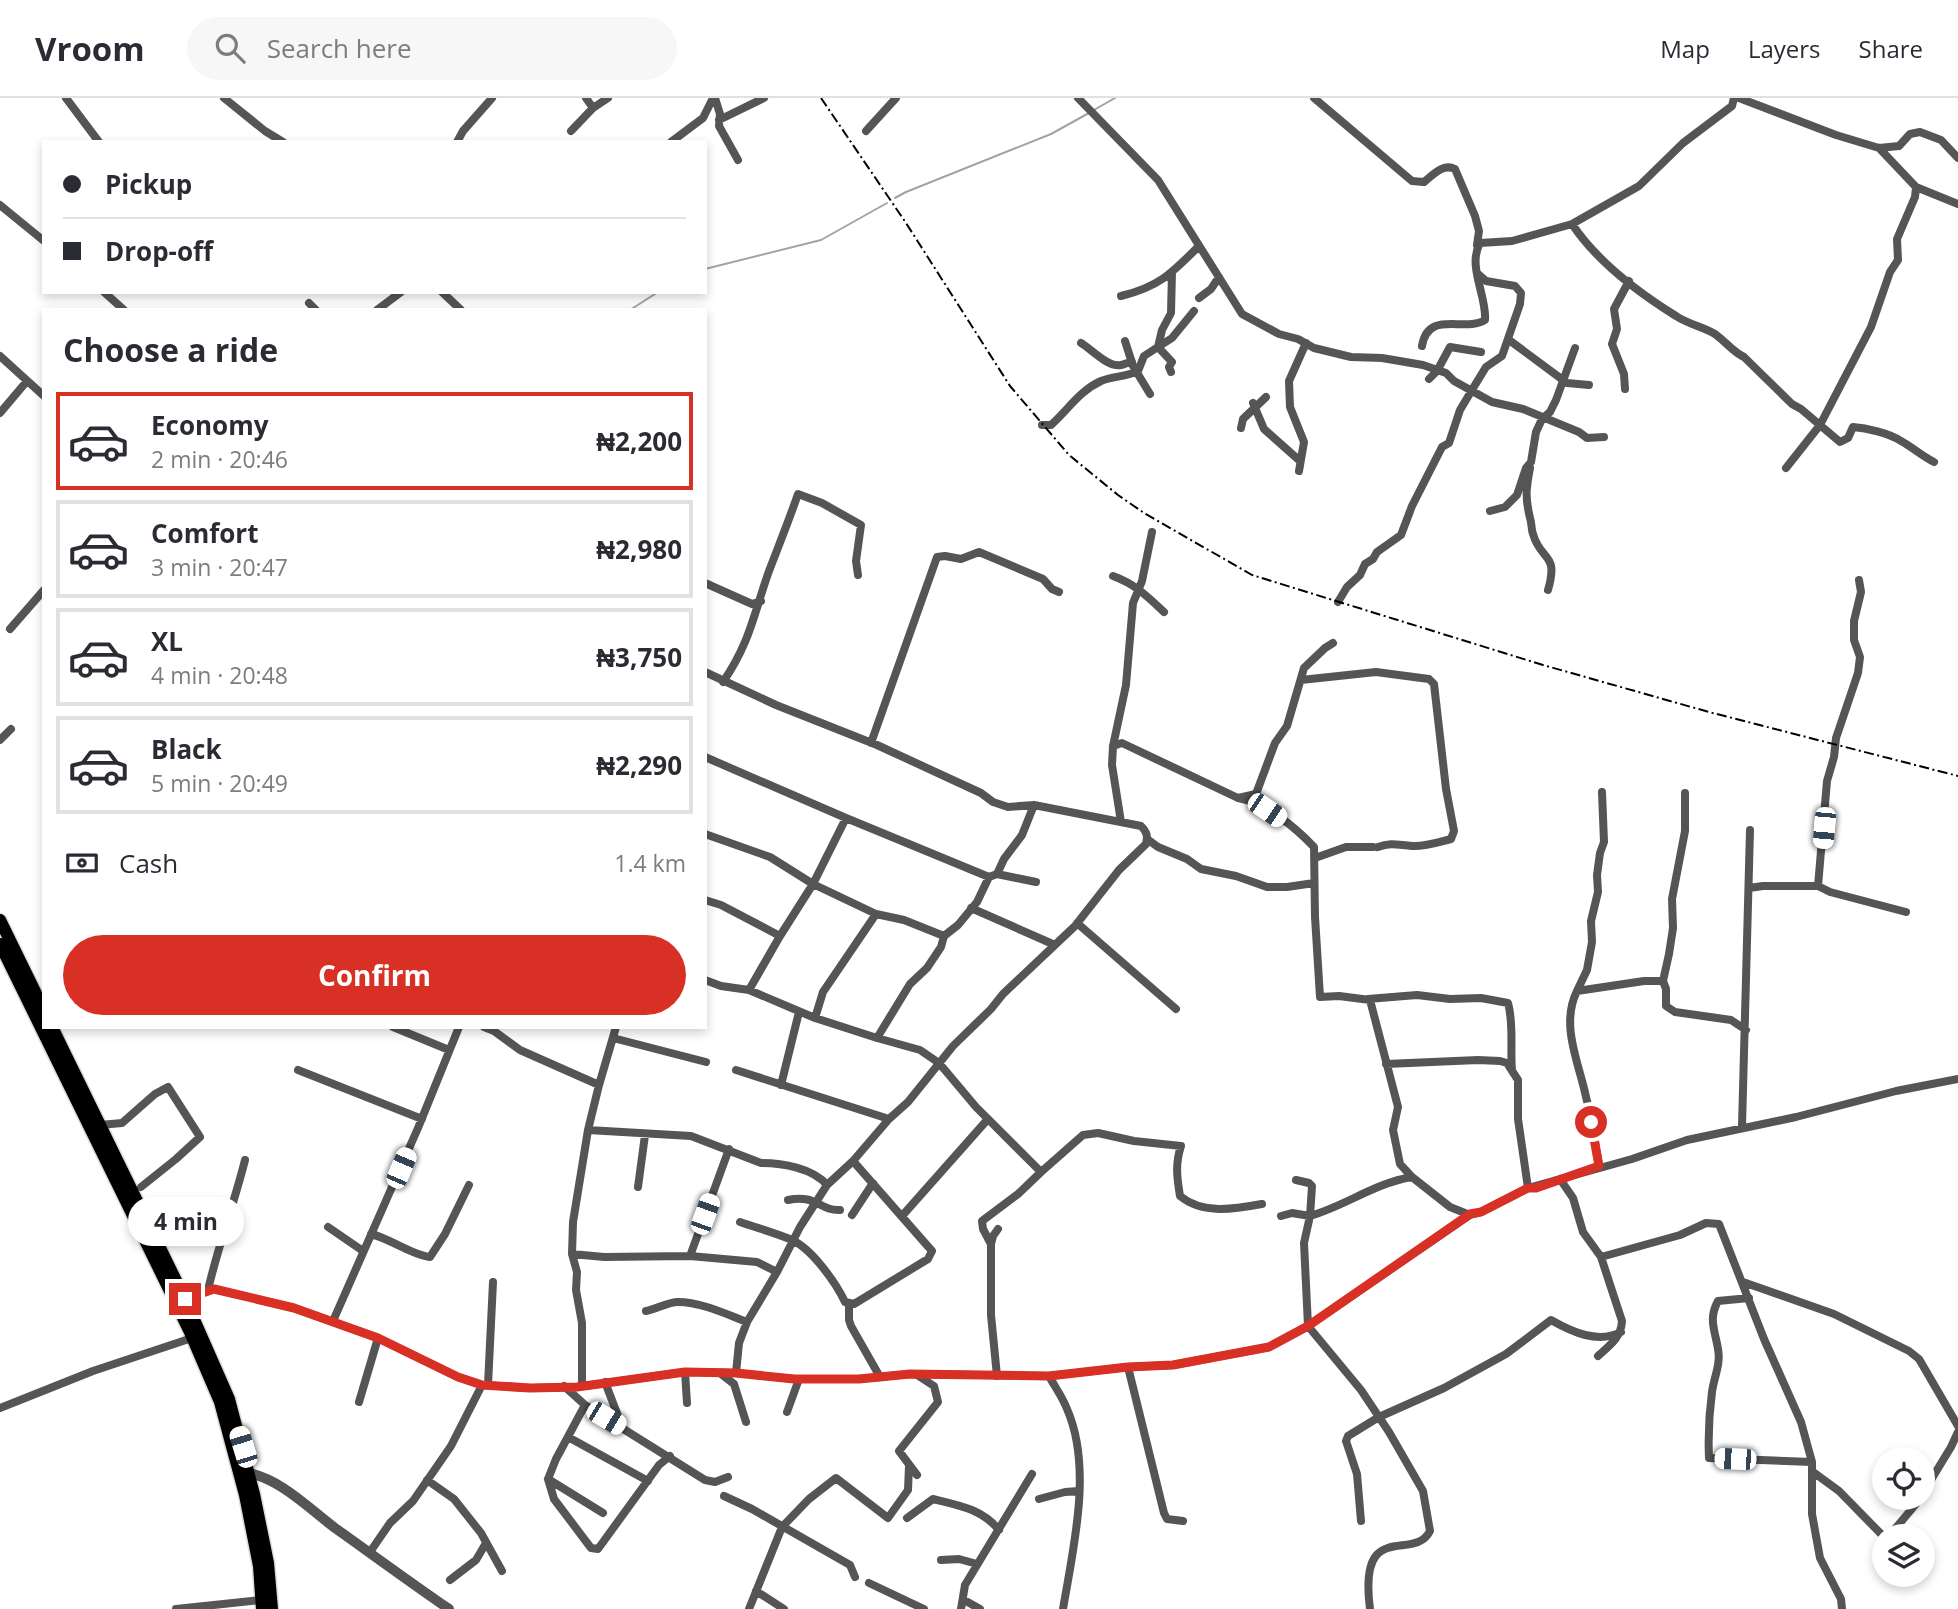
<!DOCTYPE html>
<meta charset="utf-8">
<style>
body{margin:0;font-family:"Open Sans",sans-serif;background:#f7f7f7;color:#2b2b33;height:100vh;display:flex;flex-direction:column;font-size:26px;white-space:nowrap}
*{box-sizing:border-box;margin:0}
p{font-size:23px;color:#7c7c81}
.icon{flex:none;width:38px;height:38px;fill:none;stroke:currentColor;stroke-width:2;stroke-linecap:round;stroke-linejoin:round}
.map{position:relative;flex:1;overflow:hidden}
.side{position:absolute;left:42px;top:210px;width:665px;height:721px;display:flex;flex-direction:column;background:#fff;border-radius:0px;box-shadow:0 4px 10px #0003}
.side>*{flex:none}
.hud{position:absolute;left:42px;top:42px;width:665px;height:154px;border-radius:0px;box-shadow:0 4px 10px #0003;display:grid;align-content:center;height:154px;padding:0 21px;background:#fff}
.tools{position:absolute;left:1872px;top:1349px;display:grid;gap:14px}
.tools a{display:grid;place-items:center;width:63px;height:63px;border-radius:50%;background:#fff;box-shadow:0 4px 10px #0003;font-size:35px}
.end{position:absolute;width:32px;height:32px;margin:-16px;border:9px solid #d93025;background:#fff;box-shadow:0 0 0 4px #fff}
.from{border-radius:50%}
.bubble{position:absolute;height:49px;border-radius:24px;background:#fff;box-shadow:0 4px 10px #0003;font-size:23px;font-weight:700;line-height:49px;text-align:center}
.car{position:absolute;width:21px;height:42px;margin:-21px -10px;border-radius:9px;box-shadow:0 0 5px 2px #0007;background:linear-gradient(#fff 24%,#345 0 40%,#fff 0 76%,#345 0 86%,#fff 0)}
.hud b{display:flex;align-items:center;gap:24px;height:66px;font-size:26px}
.hud b+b{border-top:2px solid #e1e1e2}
.hud i{width:18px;height:18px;background:#2b2b33}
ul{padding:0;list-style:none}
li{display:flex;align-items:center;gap:21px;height:98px;margin:0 14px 10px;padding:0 7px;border:4px solid #e1e1e2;border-radius:0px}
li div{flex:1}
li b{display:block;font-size:26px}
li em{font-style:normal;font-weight:700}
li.active{border-color:#d93025}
li>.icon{width:63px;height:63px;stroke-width:1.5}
h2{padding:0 21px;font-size:32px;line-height:84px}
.pay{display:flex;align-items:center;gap:18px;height:77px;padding:0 21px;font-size:26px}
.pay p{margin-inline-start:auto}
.button{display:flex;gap:14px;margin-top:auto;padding:14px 21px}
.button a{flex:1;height:80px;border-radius:42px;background:#d93025;color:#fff;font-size:28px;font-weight:700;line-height:80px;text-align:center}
header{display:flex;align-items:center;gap:42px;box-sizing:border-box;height:98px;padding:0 35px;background:#fff;border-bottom:2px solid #e1e1e2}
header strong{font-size:33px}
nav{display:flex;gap:38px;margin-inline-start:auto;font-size:24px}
.search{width:490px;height:63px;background:#f7f7f7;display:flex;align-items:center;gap:18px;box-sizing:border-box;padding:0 24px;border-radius:38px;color:#7c7c81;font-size:26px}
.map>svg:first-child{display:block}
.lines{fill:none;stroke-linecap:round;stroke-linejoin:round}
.stream{stroke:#a3a3a3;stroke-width:2}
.primary-casing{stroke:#dbdbdb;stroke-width:15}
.minor{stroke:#555;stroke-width:8}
.tertiary{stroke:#555;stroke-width:10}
.primary{stroke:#000;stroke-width:12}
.rail{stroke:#000;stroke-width:2;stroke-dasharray:10 3.5 2 3.5;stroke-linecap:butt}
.route{stroke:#d93025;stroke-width:9}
</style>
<header>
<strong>Vroom</strong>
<div class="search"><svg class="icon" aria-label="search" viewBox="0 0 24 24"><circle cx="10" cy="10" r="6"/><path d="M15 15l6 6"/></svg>Search here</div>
<nav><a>Map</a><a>Layers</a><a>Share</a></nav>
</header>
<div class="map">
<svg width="1958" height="1511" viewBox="0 0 1958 1511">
<rect width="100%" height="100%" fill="#fff"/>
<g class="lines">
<path class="stream" d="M 1094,12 L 1115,0
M 895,100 L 906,94 L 1051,36 L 1089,15
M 705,171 L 821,142 L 887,105
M 630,212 L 658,194"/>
<defs>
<path id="primary" d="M 0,822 L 44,912
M 0,846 L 189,1232 L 220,1304 L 245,1397 L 259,1468 L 262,1511
M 52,929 L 185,1201 L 229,1301 L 254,1396 L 268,1465 L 272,1511"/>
</defs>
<use href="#primary" class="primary-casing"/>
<path class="minor" d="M 66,0 L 99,44
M 224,0 L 265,33 L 283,44
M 586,0 L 593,10
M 715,0 L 720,16 L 719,28 L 738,62
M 1078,0 L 1158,82 L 1242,216 L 1279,236 L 1298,241 L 1314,250 L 1351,259 L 1382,260 L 1423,267 L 1446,275 L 1454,283 L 1492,304 L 1523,311 L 1579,334 L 1587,340 L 1604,339
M 1314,0 L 1412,83 L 1424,84 C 1433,77 1443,65 1455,71 L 1475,118 L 1479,133 L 1477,147
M 1739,0 L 1836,37 L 1879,50 L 1899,48 L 1910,36 L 1920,34 L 1941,42 L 1958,60
M 719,22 L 764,0
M 571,33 L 593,10 L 608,0
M 866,33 L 896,0
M 457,44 L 463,33 L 492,0
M 671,44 L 703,20 L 713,0
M 1916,89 L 1958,106
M 0,107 L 44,143
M 1572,126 C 1596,162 1639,195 1676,218 C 1688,226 1703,229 1715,236 C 1726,244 1733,254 1744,259 L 1792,306 L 1801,311 L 1840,344 L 1848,340 L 1853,329 C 1866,330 1889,335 1901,343 C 1912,349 1922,358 1934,364
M 104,194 L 124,212
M 442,194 L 461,212
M 1121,198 C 1159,189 1172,175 1199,148
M 1199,200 L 1211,191 L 1219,179
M 309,205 L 316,212
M 377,212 L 401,194
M 1509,242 L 1567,285 L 1589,287
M 1125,243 L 1133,268 L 1150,296
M 1081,245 C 1090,250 1108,270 1121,267 C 1125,266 1128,264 1132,264
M 1422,248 C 1428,211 1465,235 1485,222 C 1487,198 1467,168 1480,145 L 1512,143 L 1572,126 L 1639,88 L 1683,45 L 1732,8 L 1734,0
M 0,258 L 44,298
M 1171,274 L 1169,269 L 1172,264 L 1158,249 L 1162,232 L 1171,215 L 1172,174
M 1429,281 L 1437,273 L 1450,249 L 1481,254
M 1625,291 L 1624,276 L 1612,246 L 1617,231 L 1614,211 L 1629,183
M 1253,305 L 1264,331 L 1300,363
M 0,315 L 27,283
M 1042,327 L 1051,327 C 1068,312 1079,293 1101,283 C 1113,278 1126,279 1138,273 L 1144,258 L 1172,240 L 1194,213
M 1241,330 L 1243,321 L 1266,299
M 1530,370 C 1526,391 1525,399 1530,420 C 1532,425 1531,431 1533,436 C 1541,464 1559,454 1548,492
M 1786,370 L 1820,327 L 1871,229 L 1890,174 L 1898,162 L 1897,141 L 1915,99 L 1916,89 L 1879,50
M 1299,373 L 1304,344 L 1290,309 L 1289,283 L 1306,245
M 1490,413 L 1505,409 L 1517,397 L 1526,370 L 1531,364 L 1536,334 L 1542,321 L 1550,314 L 1556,302 L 1575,250
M 1113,478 C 1135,486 1147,498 1164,514
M 705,485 L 752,506 L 761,503
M 1338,504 L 1347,489 L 1360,477 L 1365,466 L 1373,461 L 1377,454 L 1401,437 L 1412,408 L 1442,349 L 1449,345 L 1460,312 L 1475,287 L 1486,269 L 1502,258 L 1520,206 L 1521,195 L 1515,188 L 1486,183 L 1478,176
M 10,531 L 44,492
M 1301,582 L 1376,574 L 1429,581 L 1434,586 L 1446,691 L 1454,733 L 1451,741 C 1439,744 1424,749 1412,748 C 1398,747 1391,744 1378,749
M 723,584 C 750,545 754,515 769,473 C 779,447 789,422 798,396 L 822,405 L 861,427 L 856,463 L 858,477
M 0,642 L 11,631
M 871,645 L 937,459 L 945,458 L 961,461 L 979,454 L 1043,481 L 1052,491 L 1059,494
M 1113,648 L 1122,645 L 1238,700 L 1256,696 L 1275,645 L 1287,628 L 1304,570 L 1325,550 L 1333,545
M 705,659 L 846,720 L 989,779
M 1238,700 C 1266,705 1295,729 1314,749 L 1315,819 L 1320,899 L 1339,898 L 1370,902 L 1398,1009 L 1393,1032 L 1400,1066 L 1412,1079 L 1450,1109 L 1470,1117
M 1034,707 L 1022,737 L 1004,761 L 997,776 L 989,779 L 977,804 L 958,827 L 944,838 L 941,849 L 927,870 L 910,886 L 877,940 L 920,952 L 939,965 L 976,1009 L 1041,1074 L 1083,1037 L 1098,1035 L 1134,1043 L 1181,1048 C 1175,1066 1177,1080 1180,1098 C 1203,1117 1235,1111 1262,1106
M 1121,724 L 1112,667 L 1113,648 L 1126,587 L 1133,505 L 1142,483 L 1152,434
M 705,736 L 770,759 L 813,786 L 876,816 L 904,822 L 944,838
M 1147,741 L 1158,749 L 1187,761 L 1201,771 L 1236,778 L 1267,789 L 1287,789 L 1314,785
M 1315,760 L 1346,749 L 1373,749
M 997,776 L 1036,784
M 1818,788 L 1827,683 L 1834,659 L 1836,640 L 1858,575 L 1860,559 L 1854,542 L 1854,523 L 1861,494 L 1859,482
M 1749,790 L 1763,788 L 1818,788 L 1830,794 L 1906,814
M 705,802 L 721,807 L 780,838
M 971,810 L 1055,847
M 1077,825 L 1176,911
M 705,882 L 721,888 L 749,892 L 815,920 L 877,940
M 1663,883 L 1666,891 L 1666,908 L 1675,914 L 1731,922 L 1746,932
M 749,892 L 780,838 L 813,786 L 846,720
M 1577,893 L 1587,872 L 1592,844 L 1591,823 L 1598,794 L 1597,777 L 1600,755 L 1604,744 L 1602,694
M 1368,901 L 1417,897 L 1450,901 L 1481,900 L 1508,905 C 1514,926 1510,950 1512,972
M 815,920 L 823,894 L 876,816
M 393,929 L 449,952
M 484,929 L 494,933 L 520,952 L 599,987
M 613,940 L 706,964
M 1386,966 L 1478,962 L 1500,963 L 1507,965 L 1518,982 L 1518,1021 L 1528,1090
M 298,972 L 422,1021
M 736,972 L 889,1021
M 781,987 L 799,914
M 100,1027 L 122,1025 L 155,996 L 168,989 L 200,1039 L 176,1061 L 141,1089
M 1742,1029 L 1750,732
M 588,1032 L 691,1038 L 761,1065 C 782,1065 813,1070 827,1087
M 1599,1068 C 1595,1045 1592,1022 1586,999 C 1579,965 1560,927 1577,893 L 1644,883 L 1663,883 L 1669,856 L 1673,830 L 1672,801 L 1685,733 L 1685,695
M 1560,1081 L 1573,1100 L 1583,1134 L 1601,1159 L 1622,1223 C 1621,1240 1610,1247 1598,1258
M 1296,1082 L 1309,1085 L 1312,1088 L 1310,1118 C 1345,1108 1375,1085 1412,1079
M 638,1089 L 645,1037
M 788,1102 C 817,1096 819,1113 840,1112
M 852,1117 L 873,1085
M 902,1118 L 988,1021
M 1281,1118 L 1292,1115 L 1310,1118 L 1304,1145 L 1308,1228 L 1361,1292 L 1389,1334 L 1423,1393 L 1430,1433 C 1414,1465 1358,1419 1370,1511
M 740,1124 C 757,1130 776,1135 792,1142 C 812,1151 836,1185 845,1204 L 854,1206 L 928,1161 L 932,1153 L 853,1063
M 328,1129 L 363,1153
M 371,1136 C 391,1141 412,1157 430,1159 L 445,1136 L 469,1087
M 991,1146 L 983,1131 L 982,1123 L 1018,1096 L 1041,1074
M 572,1156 L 573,1124 L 588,1032 L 599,987 L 616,929
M 690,1158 L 729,1051
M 1601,1159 L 1680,1137 L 1706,1125 L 1719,1126 L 1764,1241 L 1801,1324 L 1812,1364 L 1812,1416 L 1820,1460 L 1841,1501 L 1842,1511
M 1743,1184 L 1834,1216 L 1909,1253 L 1919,1261 L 1958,1328
M 208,1192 C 218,1148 234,1106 245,1062
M 1749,1200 L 1718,1203 C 1708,1221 1715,1232 1718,1251 C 1721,1266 1714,1279 1712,1294 C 1709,1316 1708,1337 1709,1360 L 1812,1364
M 185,1201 L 214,1191 L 294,1210 L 378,1240 L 458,1279 L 482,1287 L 530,1290 L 577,1289 L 685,1274 L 736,1275 L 794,1281 L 859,1281 L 910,1276 L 1049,1278 L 1128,1269 L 1173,1267 L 1269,1249 L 1308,1228 L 1470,1117 L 1481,1114 L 1528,1090 L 1632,1061 L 1687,1042 L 1796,1019 L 1896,993 L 1958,981
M 849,1207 L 849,1222 L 851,1228 L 880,1279
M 646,1213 C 657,1211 668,1204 678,1204 C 701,1204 726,1216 747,1224
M 333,1223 L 418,1030 L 459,929
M 1128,1269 L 1164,1415 L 1167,1421 L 1183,1423
M 685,1274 L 687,1305
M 720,1275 L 734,1286 L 746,1324
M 736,1275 L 739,1245 L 747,1224 L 777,1174
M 917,1277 L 934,1288 L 938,1304 L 899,1353 L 917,1377
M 997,1278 L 991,1217 L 991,1146 L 993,1138 L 998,1131
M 1049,1278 C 1055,1289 1063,1300 1067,1311 C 1093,1370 1073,1451 1063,1511
M 605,1284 L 618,1318
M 488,1287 L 493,1184
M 564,1288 L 585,1307 L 705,1382 L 715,1384 L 728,1379
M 582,1288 L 582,1225 L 576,1192 L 577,1174 L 572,1156 L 604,1159 L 690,1158 L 757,1164 L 777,1174 L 800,1129 L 827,1087 L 853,1063 L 889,1021 L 908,1004 L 953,948 L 991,911 L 1003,896 L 1075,828 L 1119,772 L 1146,746 C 1148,738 1147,734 1141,728 L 1034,707 L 1008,709 L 993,704 L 981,695 L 877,647 L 776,607 L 705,574
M 359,1304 L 378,1240
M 585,1307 L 556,1361 L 548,1381 L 554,1401 L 591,1450 L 598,1451 L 659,1367 L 670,1358
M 0,1310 L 93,1273 L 192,1240
M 787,1314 L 799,1281
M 568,1339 L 648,1383
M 1813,1374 L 1839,1393 L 1885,1440
M 548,1381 L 603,1415
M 427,1382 L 454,1401 L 481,1435 L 502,1473
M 1923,1395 L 1951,1349 L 1958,1334
M 724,1398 L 752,1411 L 850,1467 L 855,1479
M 1039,1401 L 1065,1394 L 1079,1393
M 907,1420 L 933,1401 C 958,1407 982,1411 999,1432
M 1361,1423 L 1357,1376 L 1346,1343 L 1348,1338 L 1379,1319 L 1444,1290 L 1506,1256 L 1551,1222 C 1572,1234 1598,1246 1621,1234
M 1889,1438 L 1921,1400
M 370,1454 L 390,1425 L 413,1403 L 451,1348 L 482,1287
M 941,1462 L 959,1461 L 977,1466
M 450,1482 L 476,1462 L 486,1445
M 869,1485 L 924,1511
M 756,1493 L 784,1511
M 964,1502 L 980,1511
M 176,1511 L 261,1502
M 749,1511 L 782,1429 L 809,1401 L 836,1380 L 888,1420 L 908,1392 L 909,1368
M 961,1511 L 965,1487 L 1032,1376"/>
<path class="tertiary" d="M 244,1374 C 280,1380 307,1409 335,1430 C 373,1457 411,1485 449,1511"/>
<use href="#primary" class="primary"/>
<path class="rail" d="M 821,0 L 906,125 L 1010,288 L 1069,357 L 1118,397 L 1144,415 L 1252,477 L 1543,567 L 1709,614 L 1958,678"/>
</g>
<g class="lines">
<path class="route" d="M 185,1201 L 214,1191 L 294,1210 L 378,1240 L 458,1279 L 482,1287 L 530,1290 L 577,1289 L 685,1274 L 736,1275 L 794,1281 L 859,1281 L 910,1276 L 1049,1278 L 1128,1269 L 1173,1267 L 1269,1249 L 1308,1228 L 1470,1116 L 1481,1114 L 1528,1090 L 1536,1090 L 1599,1068 L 1591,1024"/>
</g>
</svg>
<div class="tools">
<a><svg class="icon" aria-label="locate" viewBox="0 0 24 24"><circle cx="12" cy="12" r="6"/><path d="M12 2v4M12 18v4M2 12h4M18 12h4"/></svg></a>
<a><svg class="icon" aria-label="layers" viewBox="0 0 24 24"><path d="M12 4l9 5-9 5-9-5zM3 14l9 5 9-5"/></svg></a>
</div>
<i class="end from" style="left:1591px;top:1024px"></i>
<i class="end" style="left:185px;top:1201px"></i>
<div class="bubble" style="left:128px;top:1099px;width:116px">4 min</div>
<i class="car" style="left:1267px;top:712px;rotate:124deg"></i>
<i class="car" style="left:1824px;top:730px;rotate:185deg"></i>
<i class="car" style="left:401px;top:1070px;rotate:23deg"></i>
<i class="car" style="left:705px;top:1116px;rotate:20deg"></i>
<i class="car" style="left:606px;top:1320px;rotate:121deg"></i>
<i class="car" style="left:243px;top:1349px;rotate:343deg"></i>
<i class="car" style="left:1735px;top:1361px;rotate:272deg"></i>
<div class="hud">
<b><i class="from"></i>Pickup</b>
<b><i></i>Drop-off</b>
</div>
<section class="side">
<h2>Choose a ride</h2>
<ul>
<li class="active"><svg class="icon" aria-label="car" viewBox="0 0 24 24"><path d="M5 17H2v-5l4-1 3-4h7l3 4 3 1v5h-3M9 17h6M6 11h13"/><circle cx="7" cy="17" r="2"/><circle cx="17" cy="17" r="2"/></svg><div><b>Economy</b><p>2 min · 20:46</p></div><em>₦2,200</em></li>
<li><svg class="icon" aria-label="car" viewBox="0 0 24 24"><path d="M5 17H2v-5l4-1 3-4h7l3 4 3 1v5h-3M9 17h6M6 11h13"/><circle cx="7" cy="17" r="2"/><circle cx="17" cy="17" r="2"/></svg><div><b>Comfort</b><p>3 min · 20:47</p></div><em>₦2,980</em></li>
<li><svg class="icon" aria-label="car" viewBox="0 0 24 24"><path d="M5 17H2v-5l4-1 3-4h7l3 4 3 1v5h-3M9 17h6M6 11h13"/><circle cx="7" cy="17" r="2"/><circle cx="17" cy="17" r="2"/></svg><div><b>XL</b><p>4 min · 20:48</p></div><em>₦3,750</em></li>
<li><svg class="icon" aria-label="car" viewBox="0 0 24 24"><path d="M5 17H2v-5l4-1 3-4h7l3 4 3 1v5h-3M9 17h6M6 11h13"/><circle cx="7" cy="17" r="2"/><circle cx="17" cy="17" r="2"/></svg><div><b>Black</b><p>5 min · 20:49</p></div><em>₦2,290</em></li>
</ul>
<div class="pay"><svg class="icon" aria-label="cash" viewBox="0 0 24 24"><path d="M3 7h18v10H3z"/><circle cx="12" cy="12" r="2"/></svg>Cash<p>1.4 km</p></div>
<div class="button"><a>Confirm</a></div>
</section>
</div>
